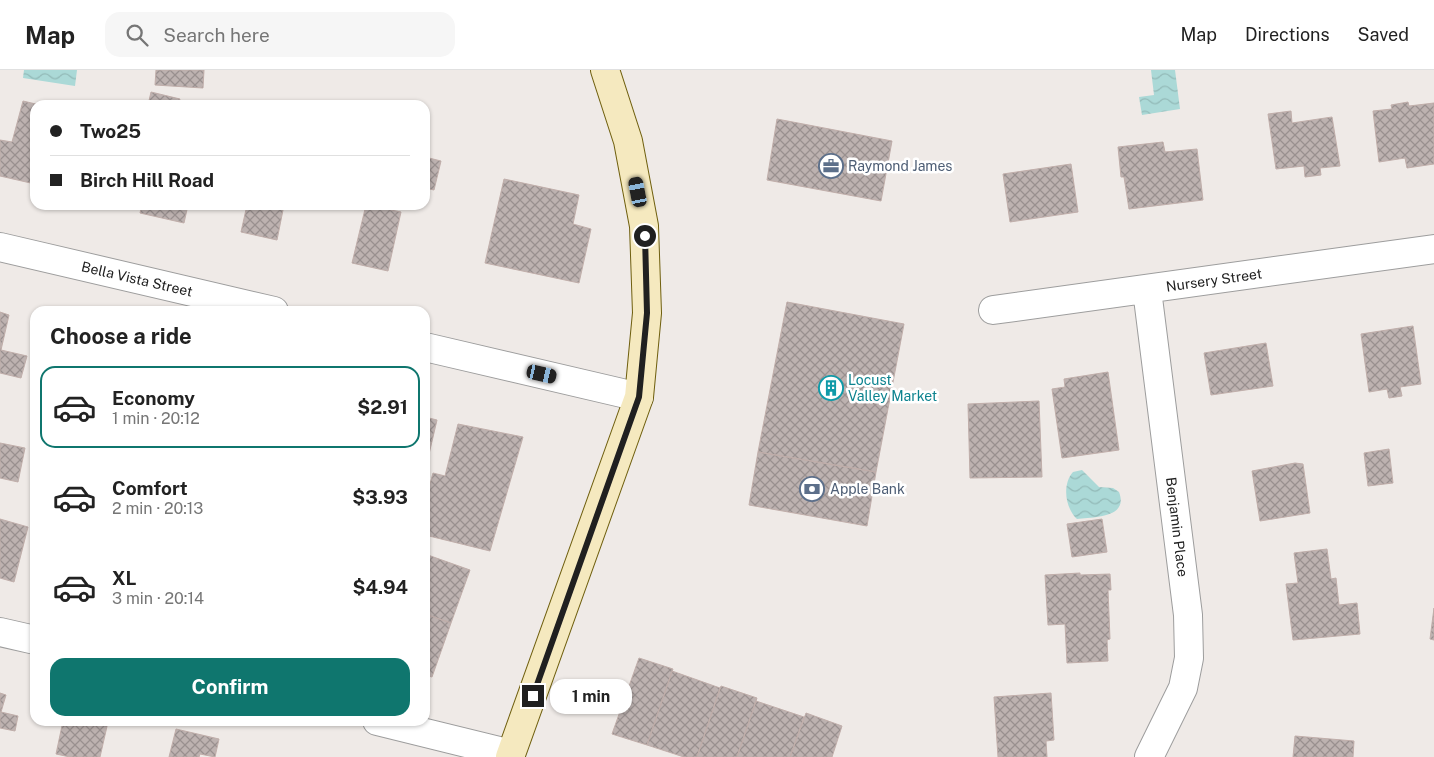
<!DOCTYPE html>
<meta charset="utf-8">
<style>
body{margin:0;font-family:"Public Sans",sans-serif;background:#f6f6f6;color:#222;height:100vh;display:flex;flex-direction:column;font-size:19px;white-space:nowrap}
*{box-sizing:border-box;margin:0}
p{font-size:16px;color:#767676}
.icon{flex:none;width:28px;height:28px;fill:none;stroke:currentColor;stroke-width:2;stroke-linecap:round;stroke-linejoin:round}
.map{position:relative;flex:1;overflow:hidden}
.details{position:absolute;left:30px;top:236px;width:400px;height:420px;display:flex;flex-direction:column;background:#fff;border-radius:15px;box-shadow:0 1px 4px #0004}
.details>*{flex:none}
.banner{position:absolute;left:30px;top:30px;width:400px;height:110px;border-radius:15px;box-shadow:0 1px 4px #0004;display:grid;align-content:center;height:110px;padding:0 20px;background:#fff}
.end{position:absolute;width:22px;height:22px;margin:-11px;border:6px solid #202020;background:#fff;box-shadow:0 0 0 2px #fff}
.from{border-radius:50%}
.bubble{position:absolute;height:35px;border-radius:15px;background:#fff;box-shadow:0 1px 4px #0004;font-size:16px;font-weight:700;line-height:35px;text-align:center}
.car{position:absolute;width:15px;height:30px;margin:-15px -8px;border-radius:6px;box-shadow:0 0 4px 1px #0007;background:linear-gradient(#222 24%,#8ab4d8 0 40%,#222 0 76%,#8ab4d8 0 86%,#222 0)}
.banner b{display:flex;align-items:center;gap:18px;height:48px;font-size:19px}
.banner b+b{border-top:1px solid #e0e0e0}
.banner i{width:12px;height:12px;background:#222}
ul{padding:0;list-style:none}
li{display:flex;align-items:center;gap:15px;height:82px;margin:0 10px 8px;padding:0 10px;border:2px solid transparent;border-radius:15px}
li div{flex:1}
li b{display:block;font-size:19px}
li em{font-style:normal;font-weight:700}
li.current{border-color:#0f766e}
li>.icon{width:45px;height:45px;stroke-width:1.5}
h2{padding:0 20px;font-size:22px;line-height:60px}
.button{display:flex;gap:10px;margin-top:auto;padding:10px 20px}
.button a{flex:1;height:58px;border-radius:15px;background:#0f766e;color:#fff;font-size:20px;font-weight:700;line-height:58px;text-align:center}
header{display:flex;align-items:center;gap:30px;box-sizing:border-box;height:70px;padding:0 25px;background:#fff;border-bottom:1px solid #e0e0e0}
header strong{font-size:24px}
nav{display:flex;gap:28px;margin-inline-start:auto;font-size:18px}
.search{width:350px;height:45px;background:#f6f6f6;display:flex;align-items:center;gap:12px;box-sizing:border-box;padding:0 18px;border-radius:15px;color:#767676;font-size:19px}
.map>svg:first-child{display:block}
.water{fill:url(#water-waves)}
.building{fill:url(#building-cross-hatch);stroke:#c0aeaa}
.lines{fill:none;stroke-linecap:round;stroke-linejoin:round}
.street-casing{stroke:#9d9d9d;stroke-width:30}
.secondary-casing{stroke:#6f5f0e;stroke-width:30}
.street{stroke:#fff;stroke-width:28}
.secondary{stroke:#f5e9bf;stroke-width:28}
.route{stroke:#202020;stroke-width:6}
.labels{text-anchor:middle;stroke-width:5;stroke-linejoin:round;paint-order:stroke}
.service-label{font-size:14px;fill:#4e5e75;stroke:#fff;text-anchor:start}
.street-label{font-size:14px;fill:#202020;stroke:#fff}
.culture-label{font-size:14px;fill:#0d838f;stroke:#fff;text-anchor:start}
</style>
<header>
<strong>Map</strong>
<div class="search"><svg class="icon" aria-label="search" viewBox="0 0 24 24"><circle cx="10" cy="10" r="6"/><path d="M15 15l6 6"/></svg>Search here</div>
<nav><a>Map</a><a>Directions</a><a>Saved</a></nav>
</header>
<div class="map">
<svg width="1434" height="687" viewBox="0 0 1434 687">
<defs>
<pattern id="water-waves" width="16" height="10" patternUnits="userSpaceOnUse" patternTransform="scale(1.25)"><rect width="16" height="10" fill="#abd9d7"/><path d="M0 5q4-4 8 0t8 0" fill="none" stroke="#93bab8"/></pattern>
<pattern id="building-cross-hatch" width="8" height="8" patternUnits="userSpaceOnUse" patternTransform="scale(1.25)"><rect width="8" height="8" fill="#bdb2b0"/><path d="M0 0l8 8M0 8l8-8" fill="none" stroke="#99908f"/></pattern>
</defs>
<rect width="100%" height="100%" fill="#efeae7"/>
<path class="water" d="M 24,0 L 77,0 L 75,16 L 23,8 Z
M 1151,0 L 1175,0 L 1180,39 L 1142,45 L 1139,27 L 1154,25 Z
M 1082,400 L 1099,417 L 1113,418 L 1119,422 C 1129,448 1094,447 1077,449 C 1065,438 1062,414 1073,402 Z"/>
<path class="building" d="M 156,0 L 204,0 L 203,18 L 155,15 Z
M 151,22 L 180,29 L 178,35 L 148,35 Z
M 23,31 L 40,35 L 35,35 L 35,114 L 0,106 L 0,70 L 12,72 Z
M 1408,32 L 1409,36 L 1434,33 L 1434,94 L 1407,98 L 1405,88 L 1379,92 L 1373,41 L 1392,39 L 1391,35 Z
M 1291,41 L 1292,53 L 1332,47 L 1340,96 L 1320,98 L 1321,105 L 1305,107 L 1304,96 L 1276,99 L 1268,44 Z
M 777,49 L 892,71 L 881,131 L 767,110 Z
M 1163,72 L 1165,82 L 1197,79 L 1203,130 L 1129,139 L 1124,107 L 1121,107 L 1118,77 Z
M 425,87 L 441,91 L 434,120 L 425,118 Z
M 1071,94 L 1078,142 L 1010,152 L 1003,104 Z
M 504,109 L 579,125 L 573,154 L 591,159 L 579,213 L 485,193 Z
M 142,135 L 188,135 L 184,153 L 140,143 Z
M 247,135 L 284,135 L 277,170 L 241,162 Z
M 366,135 L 401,142 L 388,201 L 352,193 Z
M 787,232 L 904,254 L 876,402 L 758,382 Z
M 0,242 L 9,245 L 1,280 L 27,286 L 21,308 L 0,303 Z
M 1413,256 L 1421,314 L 1400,317 L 1402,326 L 1389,328 L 1387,319 L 1369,322 L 1361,264 Z
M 1266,273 L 1273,316 L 1211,325 L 1204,283 Z
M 1108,302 L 1119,380 L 1062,388 L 1052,319 L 1065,317 L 1064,309 Z
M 1039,331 L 1042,407 L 970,408 L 968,334 Z
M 425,347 L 437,350 L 426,397 L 425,397 Z
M 458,354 L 523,367 L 490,481 L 425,465 L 425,413 L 430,414 L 433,403 L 445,406 Z
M 0,373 L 25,378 L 18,412 L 0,408 Z
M 1389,379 L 1393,413 L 1368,416 L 1364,383 Z
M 758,382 L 876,402 L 867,456 L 749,435 Z
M 1295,393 L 1303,394 L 1310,443 L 1260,451 L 1252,401 Z
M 0,449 L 28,457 L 14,512 L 0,508 Z
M 1102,449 L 1107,482 L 1072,487 L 1067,454 Z
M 1327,479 L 1331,509 L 1336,508 L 1339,535 L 1357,533 L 1360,564 L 1293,570 L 1286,514 L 1298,513 L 1294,483 Z
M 425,484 L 470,500 L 451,553 L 425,544 Z
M 1080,503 L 1080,505 L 1110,504 L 1111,520 L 1108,520 L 1110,569 L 1107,570 L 1108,591 L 1067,593 L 1065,554 L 1048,555 L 1045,505 Z
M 1434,538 L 1434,570 L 1430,569 Z
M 425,544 L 451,553 L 432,607 L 425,605 Z
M 639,588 L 673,599 L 647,675 L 612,664 Z
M 672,601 L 720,618 L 697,687 L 684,687 L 647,675 Z
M 721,616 L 757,628 L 737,687 L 697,687 Z
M 0,623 L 6,625 L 1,642 L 18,646 L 15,661 L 0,658 Z
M 1051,623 L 1054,670 L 1046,671 L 1047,687 L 998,687 L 994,627 Z
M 756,631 L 804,647 L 790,687 L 737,687 Z
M 806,643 L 842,656 L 832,687 L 790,687 Z
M 63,651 L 108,652 L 100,687 L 70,687 L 56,684 Z
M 176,659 L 219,669 L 215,687 L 200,684 L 199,687 L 169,687 Z
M 1295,666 L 1354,671 L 1353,687 L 1293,687 Z"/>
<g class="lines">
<defs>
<path id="street" d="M 0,177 L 274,241
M 1147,220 L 1188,545 L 1189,588 L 1183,618 L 1149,687
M 993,240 L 1434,179
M 425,277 L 639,327
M 0,562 L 35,570
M 377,651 L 511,684"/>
<path id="secondary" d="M 510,687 L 639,327 L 647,243 L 644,156 L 628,71 L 605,0"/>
</defs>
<use href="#street" class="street-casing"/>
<use href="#secondary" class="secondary-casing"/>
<use href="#street" class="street"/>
<use href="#secondary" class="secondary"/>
</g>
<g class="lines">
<path class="route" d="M 533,626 L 639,327 L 647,243 L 645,166"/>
</g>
<defs>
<symbol id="office-ring" viewBox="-11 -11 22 22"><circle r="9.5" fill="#fff" stroke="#5c6f8a" stroke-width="1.5"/><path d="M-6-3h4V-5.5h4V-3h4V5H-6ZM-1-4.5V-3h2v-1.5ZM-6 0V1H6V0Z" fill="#5c6f8a"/></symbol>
<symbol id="building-ring" viewBox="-11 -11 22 22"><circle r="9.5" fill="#fff" stroke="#0f9aa8" stroke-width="1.5"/><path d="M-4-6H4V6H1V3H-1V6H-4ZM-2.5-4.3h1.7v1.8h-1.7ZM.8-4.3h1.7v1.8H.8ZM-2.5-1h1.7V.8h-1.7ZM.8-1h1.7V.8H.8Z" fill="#0f9aa8"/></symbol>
<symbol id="bank-ring" viewBox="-11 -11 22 22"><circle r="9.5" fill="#fff" stroke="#5c6f8a" stroke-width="1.5"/><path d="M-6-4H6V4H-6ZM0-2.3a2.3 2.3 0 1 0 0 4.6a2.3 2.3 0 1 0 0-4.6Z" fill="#5c6f8a"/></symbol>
</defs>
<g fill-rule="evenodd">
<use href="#office-ring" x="817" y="82" width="28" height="28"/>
<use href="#building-ring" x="817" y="304" width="28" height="28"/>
<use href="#bank-ring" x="798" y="405" width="28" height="28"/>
</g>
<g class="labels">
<g class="service-label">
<text x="848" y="101">Raymond James</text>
<text x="830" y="424">Apple Bank</text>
</g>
<g class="street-label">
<text transform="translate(137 209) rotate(13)" y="5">Bella Vista Street</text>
<text transform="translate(1214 210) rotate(-8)" y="5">Nursery Street</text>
<text transform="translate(1177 457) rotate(83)" y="5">Benjamin Place</text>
</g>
<g class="culture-label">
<text x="848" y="315">Locust<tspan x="848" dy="16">Valley Market</tspan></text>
</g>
</g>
</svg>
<i class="end from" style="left:645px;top:166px"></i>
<i class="end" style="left:533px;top:626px"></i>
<div class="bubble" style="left:550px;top:609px;width:82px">1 min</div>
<i class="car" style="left:638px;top:122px;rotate:349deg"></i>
<i class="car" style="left:542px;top:304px;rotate:103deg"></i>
<div class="banner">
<b><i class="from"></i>Two25</b>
<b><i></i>Birch Hill Road</b>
</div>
<section class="details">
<h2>Choose a ride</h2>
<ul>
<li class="current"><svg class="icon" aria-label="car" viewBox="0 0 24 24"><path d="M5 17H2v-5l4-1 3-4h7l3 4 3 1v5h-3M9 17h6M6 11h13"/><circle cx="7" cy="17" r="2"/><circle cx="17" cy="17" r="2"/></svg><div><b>Economy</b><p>1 min · 20:12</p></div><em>$2.91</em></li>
<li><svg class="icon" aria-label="car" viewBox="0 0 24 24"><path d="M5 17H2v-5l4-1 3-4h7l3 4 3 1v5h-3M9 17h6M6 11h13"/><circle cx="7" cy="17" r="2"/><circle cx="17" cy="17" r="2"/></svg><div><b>Comfort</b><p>2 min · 20:13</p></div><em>$3.93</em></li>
<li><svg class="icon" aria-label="car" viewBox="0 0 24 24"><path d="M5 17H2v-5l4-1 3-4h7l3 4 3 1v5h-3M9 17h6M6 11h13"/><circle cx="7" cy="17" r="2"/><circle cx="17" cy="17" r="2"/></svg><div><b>XL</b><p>3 min · 20:14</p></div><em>$4.94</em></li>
</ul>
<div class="button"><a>Confirm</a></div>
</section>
</div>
